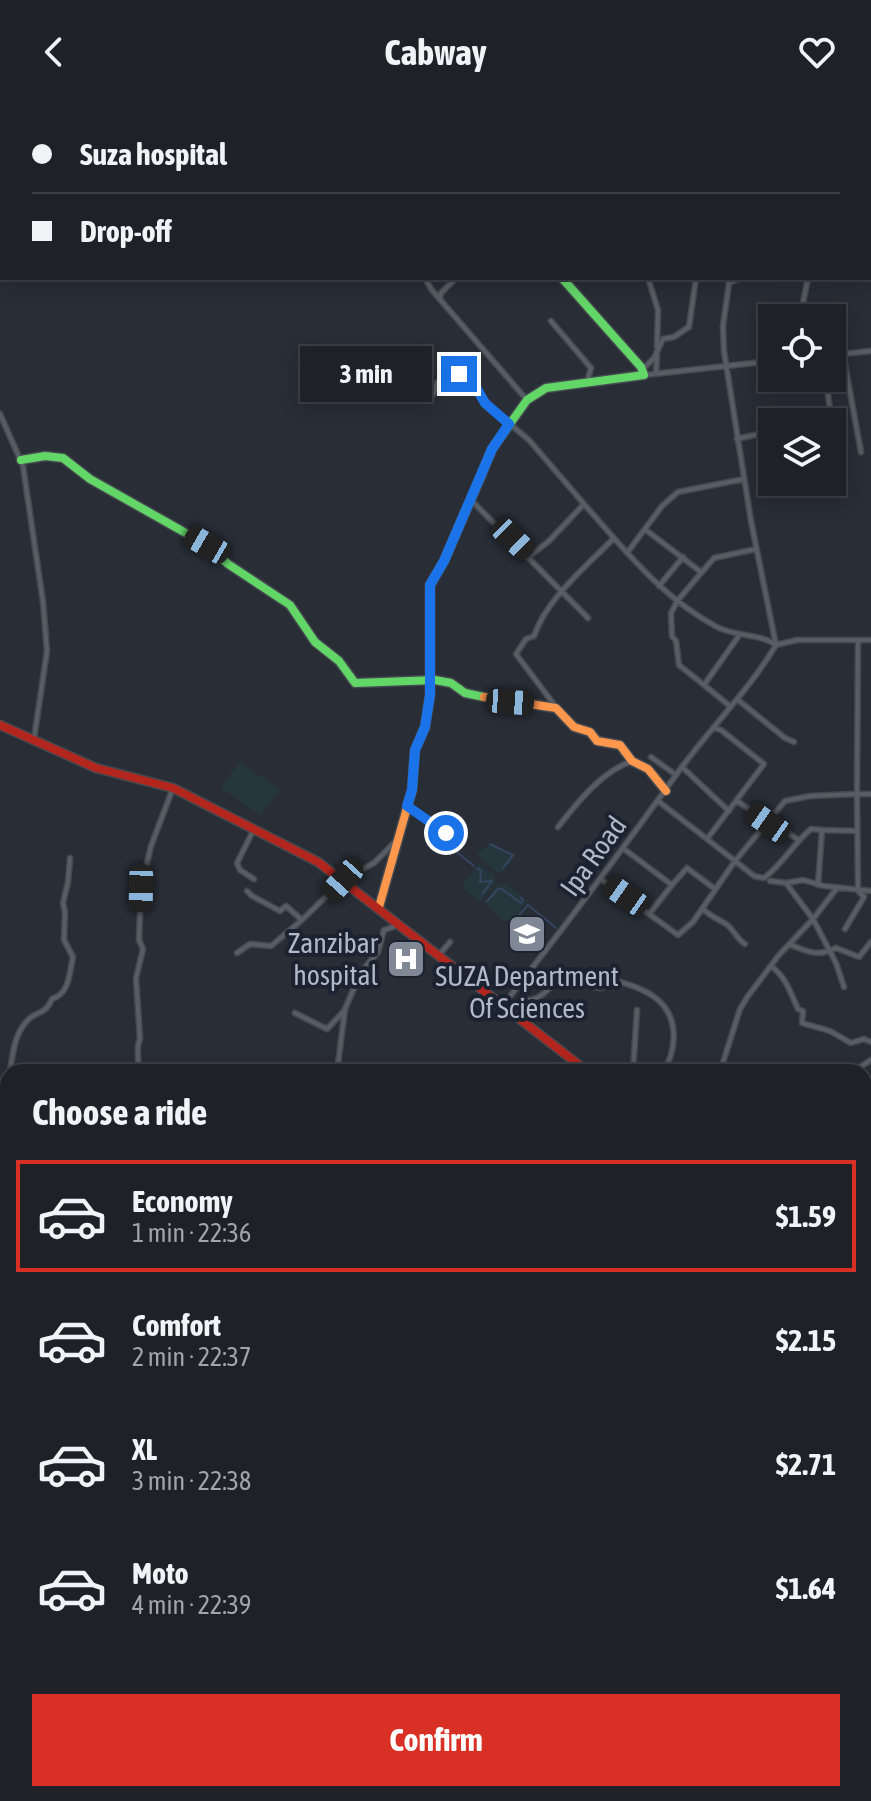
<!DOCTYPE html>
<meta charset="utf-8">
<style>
body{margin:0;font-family:"Asap Condensed",sans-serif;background:#262a30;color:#f1f3f6;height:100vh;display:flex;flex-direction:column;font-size:30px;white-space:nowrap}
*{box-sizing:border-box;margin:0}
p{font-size:26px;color:#a1a4a8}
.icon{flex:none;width:44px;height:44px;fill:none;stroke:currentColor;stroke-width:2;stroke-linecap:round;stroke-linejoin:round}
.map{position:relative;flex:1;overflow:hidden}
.panel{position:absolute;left:0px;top:960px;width:872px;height:738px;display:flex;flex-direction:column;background:#1e2228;border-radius:24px 24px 0 0;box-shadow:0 4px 20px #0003,0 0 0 2px #3c3f45}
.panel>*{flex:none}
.top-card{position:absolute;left:0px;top:0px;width:872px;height:176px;box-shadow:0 4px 20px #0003,0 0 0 2px #3c3f45;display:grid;align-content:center;height:176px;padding:0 32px;background:#1e2228}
.fabs{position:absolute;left:758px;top:200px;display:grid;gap:16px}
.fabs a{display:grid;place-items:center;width:88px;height:88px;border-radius:0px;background:#1e2228;box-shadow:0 4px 20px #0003,0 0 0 2px #3c3f45;font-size:40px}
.end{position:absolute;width:36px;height:36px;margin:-18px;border:10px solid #1a73e8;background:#fff;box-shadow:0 0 0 4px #fff}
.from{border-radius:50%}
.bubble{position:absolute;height:56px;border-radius:0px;background:#1e2228;box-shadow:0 4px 20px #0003,0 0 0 2px #3c3f45;font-size:26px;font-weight:700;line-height:56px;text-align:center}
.car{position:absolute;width:24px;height:48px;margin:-24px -12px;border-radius:10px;box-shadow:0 0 6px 2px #0007;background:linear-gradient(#222 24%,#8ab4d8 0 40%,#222 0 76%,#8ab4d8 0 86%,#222 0)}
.top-card b{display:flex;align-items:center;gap:28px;height:76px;font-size:30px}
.top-card b+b{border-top:2px solid #3c3f45}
.top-card i{width:20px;height:20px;background:#f1f3f6}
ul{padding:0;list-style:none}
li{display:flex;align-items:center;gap:24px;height:112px;margin:0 16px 12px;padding:0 16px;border:4px solid transparent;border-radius:0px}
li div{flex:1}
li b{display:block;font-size:30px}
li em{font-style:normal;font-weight:700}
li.current{border-color:#d93025}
li>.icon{width:72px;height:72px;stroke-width:1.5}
h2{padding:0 32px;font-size:36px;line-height:96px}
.primary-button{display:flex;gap:16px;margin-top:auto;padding:16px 32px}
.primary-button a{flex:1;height:92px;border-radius:0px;background:#d93025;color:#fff;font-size:32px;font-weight:700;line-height:92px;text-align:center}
header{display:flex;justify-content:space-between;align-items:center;height:104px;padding:0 32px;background:#1e2228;font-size:36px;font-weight:700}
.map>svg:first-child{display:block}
.green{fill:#25373c}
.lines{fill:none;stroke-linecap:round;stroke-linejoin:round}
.stream{stroke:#344560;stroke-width:2}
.street-casing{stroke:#44484f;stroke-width:7}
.fast-casing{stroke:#44484f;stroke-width:11}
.slow-casing{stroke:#44484f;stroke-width:11}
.jam-casing{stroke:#44484f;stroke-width:11}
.street{stroke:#585c64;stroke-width:4}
.fast{stroke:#63d668;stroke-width:8}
.slow{stroke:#ff974d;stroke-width:8}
.jam{stroke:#b3261e;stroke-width:8}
.route{stroke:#1a73e8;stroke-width:10}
.labels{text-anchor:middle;stroke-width:8;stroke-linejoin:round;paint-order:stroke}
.street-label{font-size:28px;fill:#b1b9c8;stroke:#1b2331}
.poi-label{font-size:28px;fill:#b1b9c8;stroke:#1b2331;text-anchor:end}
</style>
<header><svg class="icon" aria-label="back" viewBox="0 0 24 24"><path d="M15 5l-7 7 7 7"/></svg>Cabway<svg class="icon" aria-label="heart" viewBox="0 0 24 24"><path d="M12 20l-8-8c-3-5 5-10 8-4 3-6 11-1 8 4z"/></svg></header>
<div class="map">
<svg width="871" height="1697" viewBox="0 0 871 1697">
<rect width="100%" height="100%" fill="#282d36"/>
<path class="green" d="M 240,658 L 280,685 L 261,712 L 221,684 Z
M 491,739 L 516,752 L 502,768 L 496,768 L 476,750 Z
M 479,760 L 494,771 L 495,779 L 480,798 L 461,783 Z
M 506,780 L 528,797 L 509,817 L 502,816 L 484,799 L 498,781 Z"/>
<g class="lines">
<path class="stream" d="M 490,740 L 513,751 L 503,764
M 454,746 L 474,762
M 477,764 L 481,767 L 480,778 L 492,777 L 482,790
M 487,797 L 498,785 L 502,785 L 521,799 L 523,796 L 521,794
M 516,814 L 528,801 L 556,824"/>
<defs>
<path id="street" d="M 411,0 L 412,2
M 736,2 L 736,0
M 829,2 L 829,0
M 870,29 L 871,29
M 425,174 L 431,185 L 527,296
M 648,174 L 658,206 L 657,243
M 726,174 L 729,179 L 723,222 L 724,247 L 751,417 L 776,541
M 729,179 L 738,175 L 751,174
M 440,194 L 441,189 L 456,174
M 800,214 L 808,174
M 551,217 L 591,264 L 587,278
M 843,250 L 861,348
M 832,251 L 871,247
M 642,266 L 654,254 L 663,235 L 674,233 L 689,223 L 696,174
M 656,269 L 657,251
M 644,271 L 772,257
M 433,291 L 437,279 L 451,270 L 459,270 L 477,285 L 485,299 L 529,336 L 584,400
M 0,310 L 23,362 L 43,498 L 47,547 L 34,635
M 822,318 L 827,316 L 830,306 L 826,274
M 737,335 L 772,327
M 470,395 L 588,514
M 646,426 L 701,468
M 627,449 L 662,402 L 678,388 L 744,375
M 530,452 L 549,437 L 584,400 C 624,445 662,494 717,523 C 736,533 759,529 776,541
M 659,482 L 683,453
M 704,581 L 679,561 L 676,537 L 672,532 L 671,509 L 678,496 L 714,454 L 756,445
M 738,596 L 785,634 L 794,638
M 556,603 L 516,550 L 526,535 L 534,532 C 547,494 586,463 614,434
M 731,603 L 704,581 L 738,533
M 714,624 L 721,626 L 764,660 L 707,735 L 735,757 L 785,697 L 810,692 L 857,690 L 858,536
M 651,653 L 676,671
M 682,663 L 729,707
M 658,697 L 707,735
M 737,697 C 758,712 778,721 798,736
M 407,702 L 446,729
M 558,723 C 578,698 601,668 632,657
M 254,725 L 237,759 L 240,766 L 254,775
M 822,726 L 857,727
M 624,745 L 672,781 L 687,764 L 715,785
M 602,776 L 678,831 L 693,818 L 735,757 L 754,772 L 764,774 C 783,760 793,740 811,725 L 822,726 L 818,781
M 786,779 L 803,776 L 824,782 L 871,787
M 837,784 L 813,815 L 836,859 L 844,883
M 247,787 L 252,792 L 280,807 L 286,802 L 302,816
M 703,805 C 710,812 718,815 726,820 C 734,826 737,835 745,840
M 650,809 L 672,781
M 845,825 L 864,793 L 858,787 L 857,690 L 871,690
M 791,841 C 808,848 818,853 836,844 L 859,853 L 871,838
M 237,849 L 250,840 L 271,842 L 302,816 L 343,776 L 374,759 L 396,737
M 439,851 L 450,838
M 772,863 C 786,873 791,890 798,905 L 803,907 L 802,919 L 830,927 L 851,939 L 864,935 L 871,938
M 521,896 C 544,898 543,885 560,877 L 601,884 L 617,877 C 631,881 647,886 658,896 C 679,914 677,946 663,968
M 504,900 C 563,825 620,749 676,671 C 708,626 748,588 776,541 L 797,536 L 871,536
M 295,909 L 327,925 L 344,907
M 10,968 C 13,949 14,929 29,915 C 39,906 45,911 52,895 C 70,889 69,870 73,853 L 64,836 L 65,808 L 63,799 L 68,778 L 70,754
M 138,968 C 140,957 135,945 140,935 L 136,874 L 143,845 L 139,836 L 141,784 L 151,742 L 173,684
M 337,968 L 345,905 L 361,868 L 378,848 L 384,826 L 399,821
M 633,968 L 637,906
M 720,968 L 740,905 L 748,892 L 779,851 L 813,815 L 786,779 L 770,777
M 852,968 L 871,956
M 0,1012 C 6,1001 2,985 8,977
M 0,1047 L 8,1051
M 0,1062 L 8,1063
M 864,1086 L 871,1098
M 864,1159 L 871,1149
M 864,1214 L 871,1213
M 871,1565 L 866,1589 L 871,1619
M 168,1697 L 170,1690
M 350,1697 L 356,1690
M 529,1697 L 531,1690"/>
<path id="fast" d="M 21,356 L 45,352 L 63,354 L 90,375 L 207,441 L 228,460 L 290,501 L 315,538 L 339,557 L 355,579 L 435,576 L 451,579 L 465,589 L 484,593
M 481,372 L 492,345 L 527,296 L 546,284 L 644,271 L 641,263 L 562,174"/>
<path id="slow" d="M 484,593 L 556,604 L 574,623 L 590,628 L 597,637 L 620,641 L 632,657 L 648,665 L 666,687
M 379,803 L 412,686 L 415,646 L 425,623 L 430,591 L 430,481 L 444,457 L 481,372"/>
<path id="jam" d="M 0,621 L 96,664 L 173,684 L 318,758 L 588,968
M 864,1079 L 871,1077"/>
</defs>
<use href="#street" class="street-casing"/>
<use href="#fast" class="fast-casing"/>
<use href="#slow" class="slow-casing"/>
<use href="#jam" class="jam-casing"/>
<use href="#street" class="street"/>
<use href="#fast" class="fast"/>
<use href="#slow" class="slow"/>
<use href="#jam" class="jam"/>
</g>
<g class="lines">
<path class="route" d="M 446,729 L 407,702 L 412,686 L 415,646 L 425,623 L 430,591 L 430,481 L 444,457 L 492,345 L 509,320 L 485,299 L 477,285 L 459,270"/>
</g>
<defs>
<symbol id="university-square" viewBox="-11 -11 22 22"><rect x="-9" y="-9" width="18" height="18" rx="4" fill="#818895" stroke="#1b2331"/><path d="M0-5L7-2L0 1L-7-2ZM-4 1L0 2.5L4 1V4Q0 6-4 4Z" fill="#fff"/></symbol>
<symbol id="hospital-square" viewBox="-11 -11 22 22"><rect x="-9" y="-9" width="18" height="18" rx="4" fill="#818895" stroke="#1b2331"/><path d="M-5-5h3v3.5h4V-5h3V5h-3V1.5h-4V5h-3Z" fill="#fff"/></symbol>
</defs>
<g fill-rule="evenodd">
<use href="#university-square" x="505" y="808" width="44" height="44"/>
<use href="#hospital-square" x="384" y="833" width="44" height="44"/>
</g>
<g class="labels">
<g class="street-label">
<text transform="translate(593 752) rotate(-54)" y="10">Ipa Road</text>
</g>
<g class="poi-label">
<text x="378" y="849">Zanzibar<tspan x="378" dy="32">hospital</tspan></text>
<text x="527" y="882" text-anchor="middle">SUZA Department<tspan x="527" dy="32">Of Sciences</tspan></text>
</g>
</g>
</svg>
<div class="fabs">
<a><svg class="icon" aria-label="locate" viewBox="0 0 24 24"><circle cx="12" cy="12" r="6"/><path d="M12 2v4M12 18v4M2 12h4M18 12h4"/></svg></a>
<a><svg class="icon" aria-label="layers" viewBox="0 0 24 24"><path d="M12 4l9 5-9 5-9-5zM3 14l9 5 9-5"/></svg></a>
</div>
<i class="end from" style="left:446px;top:729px"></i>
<i class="end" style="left:459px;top:270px"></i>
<div class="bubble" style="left:300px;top:242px;width:132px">3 min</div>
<i class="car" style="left:513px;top:435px;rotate:134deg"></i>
<i class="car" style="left:207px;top:441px;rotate:300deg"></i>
<i class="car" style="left:510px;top:598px;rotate:94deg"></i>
<i class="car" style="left:768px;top:719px;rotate:305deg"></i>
<i class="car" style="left:343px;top:776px;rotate:222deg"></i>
<i class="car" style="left:141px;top:784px;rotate:181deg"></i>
<i class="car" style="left:626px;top:792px;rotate:305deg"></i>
<div class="top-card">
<b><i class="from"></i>Suza hospital</b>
<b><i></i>Drop-off</b>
</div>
<section class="panel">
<h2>Choose a ride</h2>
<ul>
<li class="current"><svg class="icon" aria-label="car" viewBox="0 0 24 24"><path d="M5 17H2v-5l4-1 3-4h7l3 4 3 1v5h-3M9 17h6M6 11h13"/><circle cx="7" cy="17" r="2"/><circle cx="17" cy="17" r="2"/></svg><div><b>Economy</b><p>1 min · 22:36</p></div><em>$1.59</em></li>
<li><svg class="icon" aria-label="car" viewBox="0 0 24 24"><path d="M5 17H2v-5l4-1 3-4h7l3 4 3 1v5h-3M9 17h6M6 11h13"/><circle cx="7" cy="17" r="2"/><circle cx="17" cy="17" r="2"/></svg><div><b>Comfort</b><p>2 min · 22:37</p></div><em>$2.15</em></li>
<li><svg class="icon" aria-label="car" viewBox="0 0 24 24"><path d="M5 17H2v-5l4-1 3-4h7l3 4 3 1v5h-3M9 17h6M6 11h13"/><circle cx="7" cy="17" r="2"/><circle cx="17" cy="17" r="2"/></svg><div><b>XL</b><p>3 min · 22:38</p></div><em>$2.71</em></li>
<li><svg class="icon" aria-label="car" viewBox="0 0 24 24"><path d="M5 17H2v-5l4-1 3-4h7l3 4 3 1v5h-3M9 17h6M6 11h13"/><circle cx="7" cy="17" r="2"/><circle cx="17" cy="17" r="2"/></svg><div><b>Moto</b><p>4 min · 22:39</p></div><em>$1.64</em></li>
</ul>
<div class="primary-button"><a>Confirm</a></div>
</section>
</div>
